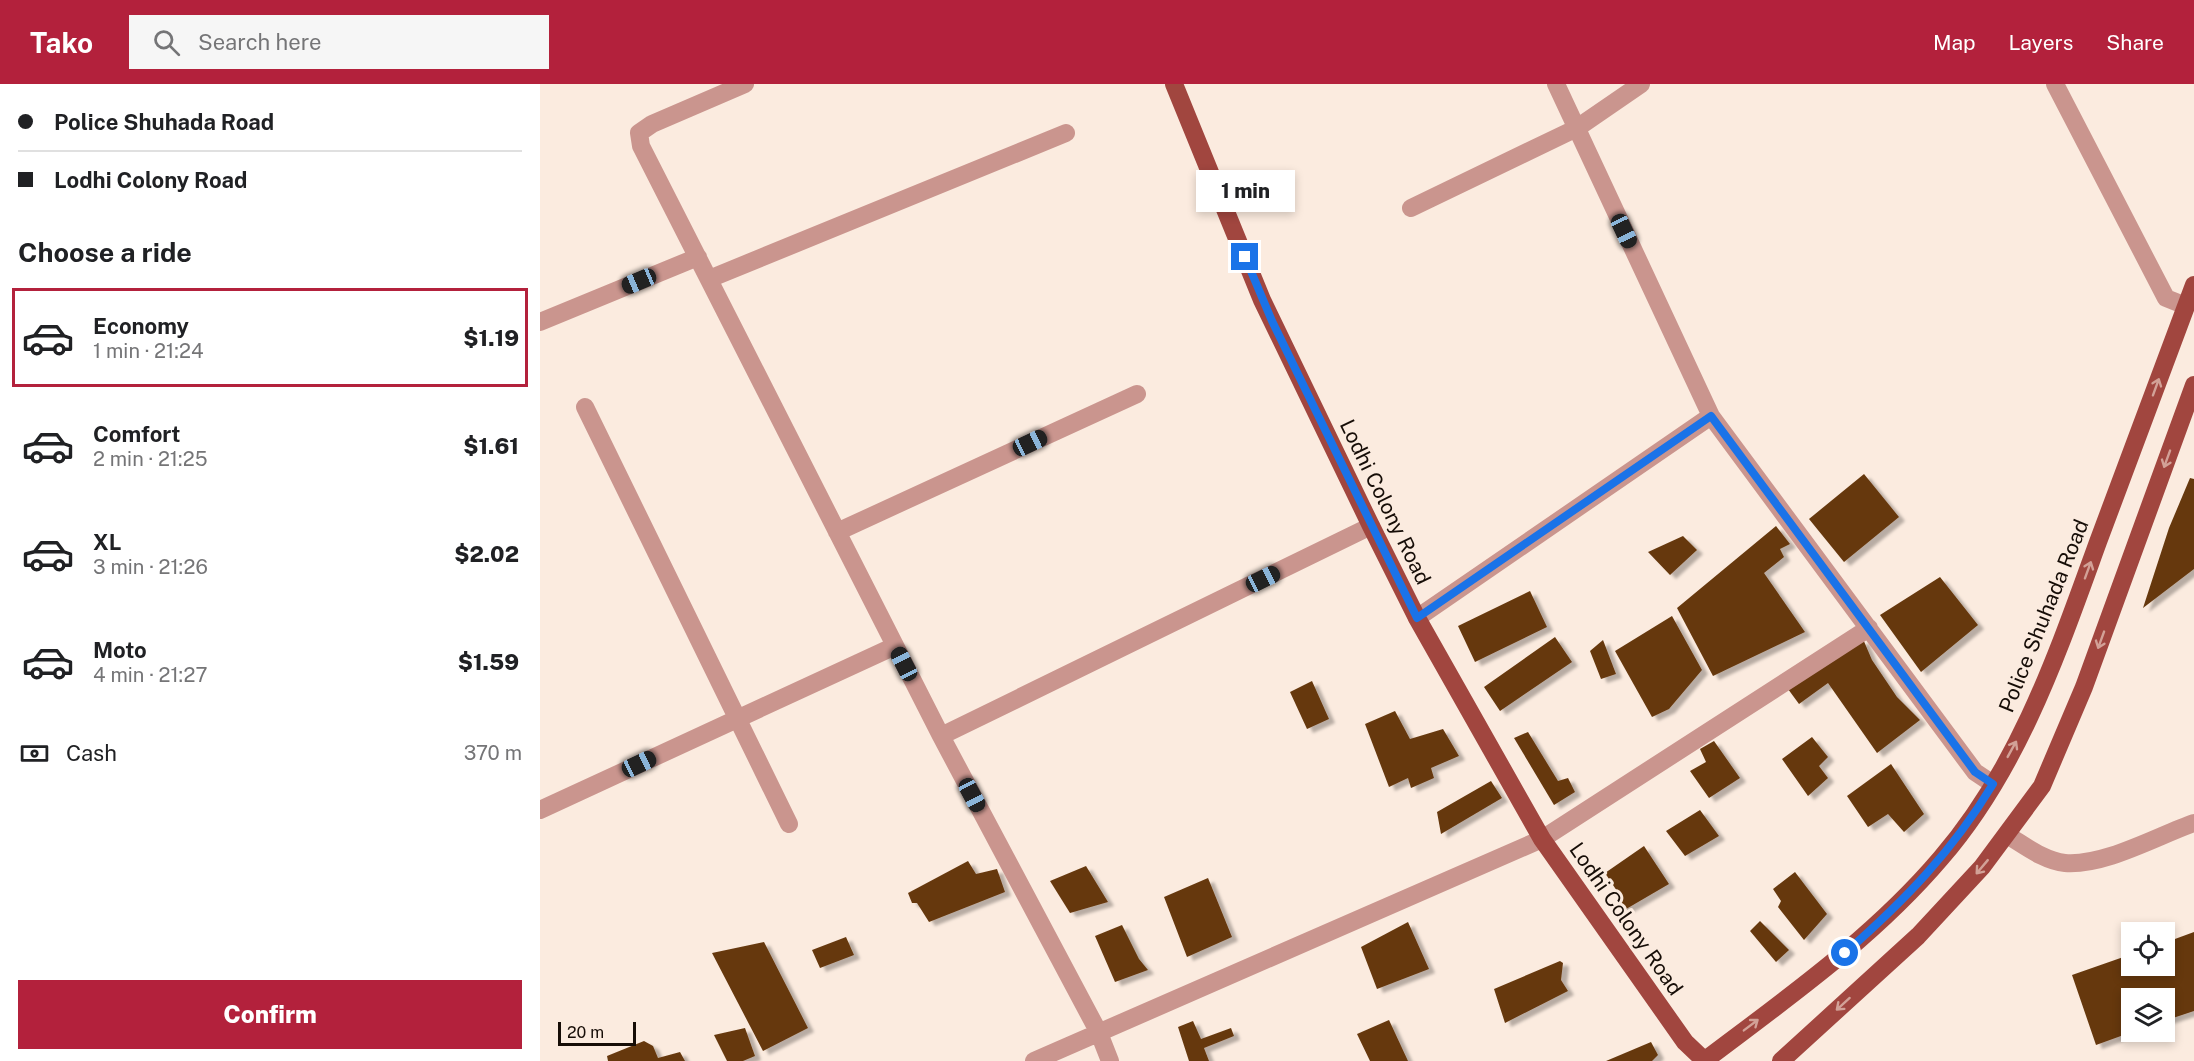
<!DOCTYPE html>
<meta charset="utf-8">
<style>
body{margin:0;font-family:"Public Sans",sans-serif;background:#f6f6f6;color:#202124;height:100vh;display:flex;flex-direction:column;font-size:22px;white-space:nowrap}
*{box-sizing:border-box;margin:0}
p{font-size:20px;color:#757577}
.icon{flex:none;width:33px;height:33px;fill:none;stroke:currentColor;stroke-width:2;stroke-linecap:round;stroke-linejoin:round}
.map{position:relative;flex:1;overflow:hidden}
.drawer{display:flex;flex-direction:column;background:#fff;width:540px}
.drawer>*{flex:none}
.hud{display:grid;align-content:center;height:132px;padding:0 18px;background:#fff}
.controls{position:absolute;left:1581px;top:838px;display:grid;gap:12px}
.controls a{display:grid;place-items:center;width:54px;height:54px;border-radius:0px;background:#fff;box-shadow:0 3px 9px #0003;font-size:30px}
.scale{position:absolute;left:18px;bottom:15px;width:78px;box-sizing:border-box;padding-left:6px;border:3px solid #160d07;border-top:0;font-size:16px;line-height:21px;white-space:nowrap;color:#160d07;-webkit-text-stroke:4px #fbebdf;paint-order:stroke}
.end{position:absolute;width:27px;height:27px;margin:-14px;border:8px solid #1a73e8;background:#fff;box-shadow:0 0 0 3px #fff}
.from{border-radius:50%}
.bubble{position:absolute;height:42px;border-radius:0px;background:#fff;box-shadow:0 3px 9px #0003;font-size:20px;font-weight:800;line-height:42px;text-align:center}
.car{position:absolute;width:18px;height:36px;margin:-18px -9px;border-radius:8px;box-shadow:0 0 4px 2px #0007;background:linear-gradient(#222 24%,#8ab4d8 0 40%,#222 0 76%,#8ab4d8 0 86%,#222 0)}
.hud b{display:flex;align-items:center;gap:21px;height:57px;font-size:22px}
.hud b+b{border-top:2px solid #e0e0e0}
.hud i{width:15px;height:15px;background:#202124}
ul{padding:0;list-style:none}
li{display:flex;align-items:center;gap:18px;height:99px;margin:0 12px 9px;padding:0 6px;border:3px solid transparent;border-radius:0px}
li div{flex:1}
li b{display:block;font-size:22px}
li em{font-style:normal;font-weight:800}
li.on{border-color:#b3213c}
li>.icon{width:54px;height:54px;stroke-width:1.5}
h2{padding:0 18px;font-size:27px;line-height:72px}
.pay{display:flex;align-items:center;gap:15px;height:66px;padding:0 18px;font-size:22px}
.pay p{margin-inline-start:auto}
.action{display:flex;gap:12px;margin-top:auto;padding:12px 18px}
.action a{flex:1;height:69px;border-radius:0px;background:#b3213c;color:#fff;font-size:24px;font-weight:800;line-height:69px;text-align:center}
header{display:flex;align-items:center;gap:36px;box-sizing:border-box;height:84px;padding:0 30px;background:#b3213c;color:#fff}
header strong{font-size:28px}
nav{display:flex;gap:33px;margin-inline-start:auto;font-size:21px}
.search{width:420px;height:54px;background:#f6f6f6;display:flex;align-items:center;gap:15px;box-sizing:border-box;padding:0 21px;border-radius:0px;color:#757577;font-size:22px}
main{display:flex;flex:1;min-height:0}
.map>svg:first-child{display:block}
.building{fill:#66380e;filter:url(#shadow)}
.lines{fill:none;stroke-linecap:round;stroke-linejoin:round}
.minor{stroke:#ca958e;stroke-width:18}
.major{stroke:#a1463f;stroke-width:18}
.oneway{stroke:#d2a197}
.route{stroke:#1a73e8;stroke-width:8}
.labels{text-anchor:middle;stroke-width:6;stroke-linejoin:round;paint-order:stroke}
.street-label{font-size:21px;fill:#160d07;stroke:#fbebdf}
</style>
<header>
<strong>Tako</strong>
<div class="search"><svg class="icon" aria-label="search" viewBox="0 0 24 24"><circle cx="10" cy="10" r="6"/><path d="M15 15l6 6"/></svg>Search here</div>
<nav><a>Map</a><a>Layers</a><a>Share</a></nav>
</header>
<main>
<section class="drawer">
<div class="hud">
<b><i class="from"></i>Police Shuhada Road</b>
<b><i></i>Lodhi Colony Road</b>
</div>
<h2>Choose a ride</h2>
<ul>
<li class="on"><svg class="icon" aria-label="car" viewBox="0 0 24 24"><path d="M5 17H2v-5l4-1 3-4h7l3 4 3 1v5h-3M9 17h6M6 11h13"/><circle cx="7" cy="17" r="2"/><circle cx="17" cy="17" r="2"/></svg><div><b>Economy</b><p>1 min · 21:24</p></div><em>$1.19</em></li>
<li><svg class="icon" aria-label="car" viewBox="0 0 24 24"><path d="M5 17H2v-5l4-1 3-4h7l3 4 3 1v5h-3M9 17h6M6 11h13"/><circle cx="7" cy="17" r="2"/><circle cx="17" cy="17" r="2"/></svg><div><b>Comfort</b><p>2 min · 21:25</p></div><em>$1.61</em></li>
<li><svg class="icon" aria-label="car" viewBox="0 0 24 24"><path d="M5 17H2v-5l4-1 3-4h7l3 4 3 1v5h-3M9 17h6M6 11h13"/><circle cx="7" cy="17" r="2"/><circle cx="17" cy="17" r="2"/></svg><div><b>XL</b><p>3 min · 21:26</p></div><em>$2.02</em></li>
<li><svg class="icon" aria-label="car" viewBox="0 0 24 24"><path d="M5 17H2v-5l4-1 3-4h7l3 4 3 1v5h-3M9 17h6M6 11h13"/><circle cx="7" cy="17" r="2"/><circle cx="17" cy="17" r="2"/></svg><div><b>Moto</b><p>4 min · 21:27</p></div><em>$1.59</em></li>
</ul>
<div class="pay"><svg class="icon" aria-label="cash" viewBox="0 0 24 24"><path d="M3 7h18v10H3z"/><circle cx="12" cy="12" r="2"/></svg>Cash<p>370 m</p></div>
<div class="action"><a>Confirm</a></div>
</section>
<div class="map">
<svg width="1654" height="977" viewBox="0 0 1654 977">
<defs>
<filter id="shadow"><feDropShadow dx="6" dy="4" stdDeviation="1.5" flood-color="#0004"/></filter>
</defs>
<rect width="100%" height="100%" fill="#fbebdf"/>
<path class="building" d="M 1324,390 L 1359,433 L 1304,478 L 1269,435 Z
M 1650,394 L 1654,395 L 1654,485 L 1603,524 L 1629,444 Z
M 1236,442 L 1250,460 L 1240,465 L 1244,473 L 1224,489 L 1265,548 L 1173,592 L 1137,524 Z
M 1143,452 L 1157,466 L 1130,491 L 1108,468 Z
M 1400,493 L 1438,541 L 1381,588 L 1340,531 Z
M 990,507 L 1007,543 L 935,578 L 918,542 Z
M 1132,532 L 1162,586 L 1129,625 L 1112,633 L 1075,567 Z
M 1015,553 L 1032,578 L 960,627 L 944,603 Z
M 1323,555 L 1332,576 L 1357,613 L 1380,636 L 1337,669 L 1288,599 L 1259,620 L 1248,605 Z
M 1063,556 L 1076,590 L 1061,595 L 1050,567 Z
M 772,597 L 789,635 L 767,645 L 750,608 Z
M 855,627 L 870,655 L 903,645 L 919,672 L 891,684 L 894,694 L 871,704 L 868,694 L 849,703 L 825,640 Z
M 988,648 L 1018,697 L 1028,694 L 1035,708 L 1014,721 L 974,654 Z
M 1272,653 L 1288,673 L 1279,682 L 1288,694 L 1268,712 L 1242,675 Z
M 1174,657 L 1200,694 L 1169,714 L 1150,687 L 1166,678 L 1160,665 Z
M 1351,680 L 1384,730 L 1364,748 L 1348,730 L 1328,743 L 1307,712 Z
M 951,697 L 962,714 L 901,750 L 897,728 Z
M 1160,726 L 1179,752 L 1145,772 L 1126,747 Z
M 1104,762 L 1129,800 L 1081,828 L 1076,817 L 1081,813 L 1065,789 Z
M 428,777 L 436,790 L 457,785 L 465,808 L 389,838 L 377,819 L 372,819 L 368,809 Z
M 546,782 L 568,818 L 530,829 L 510,797 Z
M 1255,788 L 1287,830 L 1264,856 L 1238,823 L 1241,817 L 1233,805 Z
M 668,794 L 692,853 L 647,873 L 624,813 Z
M 1220,837 L 1249,866 L 1236,878 L 1210,847 Z
M 868,838 L 889,885 L 837,905 L 821,863 Z
M 582,841 L 599,875 L 608,886 L 575,898 L 555,852 Z
M 1654,848 L 1654,927 L 1624,937 L 1624,915 L 1592,915 L 1592,948 L 1556,961 L 1532,891 L 1592,870 L 1592,882 L 1624,882 L 1624,859 Z
M 306,853 L 314,871 L 280,884 L 272,866 Z
M 224,858 L 268,944 L 223,967 L 172,869 Z
M 1020,877 L 1023,879 L 1021,896 L 1028,907 L 965,939 L 954,905 Z
M 849,936 L 868,977 L 830,977 L 817,950 Z
M 653,937 L 661,955 L 691,944 L 694,952 L 664,964 L 669,977 L 649,977 L 638,943 Z
M 205,944 L 215,972 L 203,977 L 187,977 L 174,951 Z
M 104,957 L 113,962 L 118,974 L 140,968 L 145,977 L 68,977 L 67,972 Z
M 1111,958 L 1118,971 L 1112,977 L 1066,977 Z"/>
<g class="lines">
<path class="minor" d="M 205,0 L 112,40 L 99,49 L 101,62 L 401,652 L 559,949 L 570,977
M 1016,0 L 1171,332 L 1435,688 L 1453,700
M 1515,0 L 1626,214 L 1646,222
M 871,124 L 1037,44 L 1101,0
M 169,195 L 526,49
M 0,238 L 158,173
M 45,323 L 249,740
M 297,448 L 597,310
M 877,534 L 1171,332
M 401,652 L 831,442
M 0,726 L 355,562
M 1467,751 C 1484,761 1504,777 1525,779 C 1565,782 1617,752 1654,739
M 494,977 L 1002,755 L 1329,544"/>
<path class="major" d="M 634,0 L 722,216 L 831,442 L 877,534 L 1002,755 L 1145,958 L 1165,977
M 1164,977 C 1247,914 1333,854 1401,774 C 1479,684 1518,568 1558,458 C 1590,372 1622,287 1654,201
M 1241,977 L 1378,852 L 1442,783 L 1502,702 L 1544,603 L 1654,301"/>
</g>
<defs><path id="oneway-shaft" d="M-6 0H5M1.5-3L5.5 0L1.5 3" fill="none" stroke-width="1.6" stroke-linecap="round" stroke-linejoin="round" transform="scale(1.5)"/></defs>
<g class="oneway">
<use href="#oneway-shaft" transform="translate(1616 303) rotate(-70)"/>
<use href="#oneway-shaft" transform="translate(1627 375) rotate(110)"/>
<use href="#oneway-shaft" transform="translate(1548 486) rotate(-70)"/>
<use href="#oneway-shaft" transform="translate(1561 556) rotate(110)"/>
<use href="#oneway-shaft" transform="translate(1472 665) rotate(-61)"/>
<use href="#oneway-shaft" transform="translate(1442 783) rotate(130)"/>
<use href="#oneway-shaft" transform="translate(1303 920) rotate(138)"/>
<use href="#oneway-shaft" transform="translate(1211 941) rotate(-37)"/>
</g>
<g class="lines">
<path class="route" d="M 705,173 L 732,237 L 877,534 L 1171,332 L 1435,688 L 1453,700 C 1412,768 1364,817 1305,869"/>
</g>
<g class="labels">
<g class="street-label">
<text transform="translate(845 418) rotate(64)" y="7">Lodhi Colony Road</text>
<text transform="translate(1504 532) rotate(-68)" y="7">Police Shuhada Road</text>
<text transform="translate(1086 835) rotate(55)" y="7">Lodhi Colony Road</text>
</g>
</g>
</svg>
<div class="controls">
<a><svg class="icon" aria-label="locate" viewBox="0 0 24 24"><circle cx="12" cy="12" r="6"/><path d="M12 2v4M12 18v4M2 12h4M18 12h4"/></svg></a>
<a><svg class="icon" aria-label="layers" viewBox="0 0 24 24"><path d="M12 4l9 5-9 5-9-5zM3 14l9 5 9-5"/></svg></a>
</div>
<div class="scale">20 m</div>
<i class="end from" style="left:1305px;top:869px"></i>
<i class="end" style="left:705px;top:173px"></i>
<div class="bubble" style="left:656px;top:86px;width:99px">1 min</div>
<i class="car" style="left:1084px;top:147px;rotate:155deg"></i>
<i class="car" style="left:99px;top:197px;rotate:247deg"></i>
<i class="car" style="left:490px;top:359px;rotate:65deg"></i>
<i class="car" style="left:723px;top:495px;rotate:64deg"></i>
<i class="car" style="left:364px;top:580px;rotate:333deg"></i>
<i class="car" style="left:99px;top:680px;rotate:65deg"></i>
<i class="car" style="left:432px;top:711px;rotate:152deg"></i>
</div>
</main>
